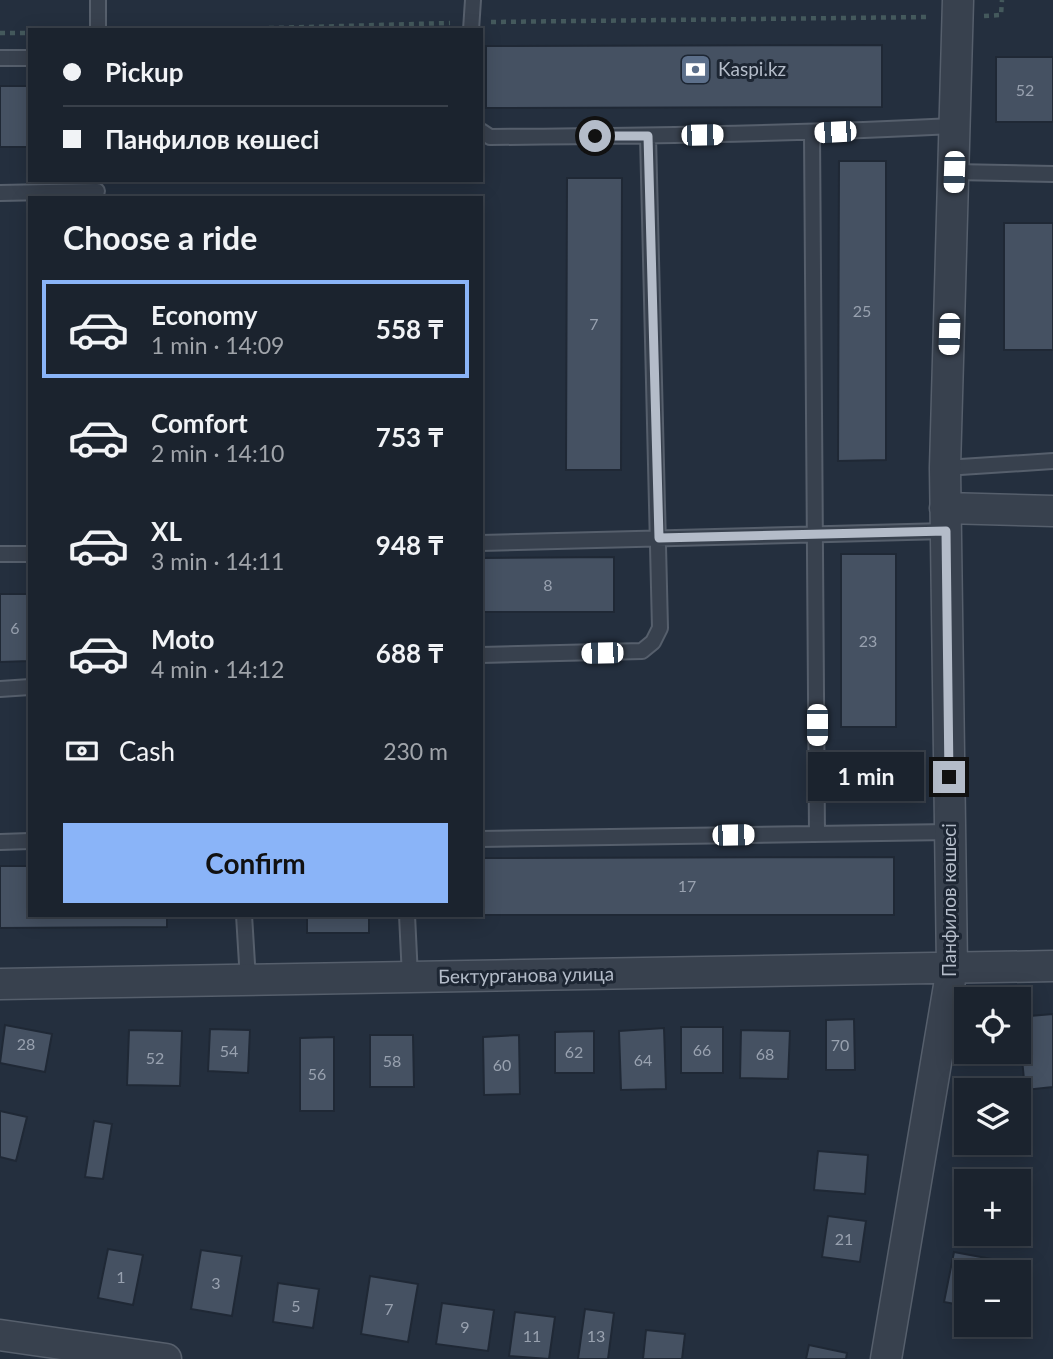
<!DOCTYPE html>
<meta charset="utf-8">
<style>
body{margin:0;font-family:Lato,sans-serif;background:#242b36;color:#f1f3f6;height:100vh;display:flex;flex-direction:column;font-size:26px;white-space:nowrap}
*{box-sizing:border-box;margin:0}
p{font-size:23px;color:#a0a4aa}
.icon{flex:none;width:38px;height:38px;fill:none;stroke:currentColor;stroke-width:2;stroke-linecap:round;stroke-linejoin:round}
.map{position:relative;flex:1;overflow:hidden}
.details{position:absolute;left:28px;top:196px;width:455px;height:721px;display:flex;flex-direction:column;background:#1b232e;border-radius:0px;box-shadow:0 4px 18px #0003,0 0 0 2px #39404a}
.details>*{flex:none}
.hud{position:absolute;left:28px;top:28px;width:455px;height:154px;border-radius:0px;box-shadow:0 4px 18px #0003,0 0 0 2px #39404a;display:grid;align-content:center;height:154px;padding:0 35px;background:#1b232e}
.fabs{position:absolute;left:954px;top:987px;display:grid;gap:14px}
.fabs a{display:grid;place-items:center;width:77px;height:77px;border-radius:0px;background:#1b232e;box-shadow:0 4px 18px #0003,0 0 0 2px #39404a;font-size:35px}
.end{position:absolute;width:32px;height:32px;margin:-16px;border:9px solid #b4bcc9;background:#111;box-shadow:0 0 0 4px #111}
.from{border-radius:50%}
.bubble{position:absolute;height:49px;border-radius:0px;background:#1b232e;box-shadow:0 4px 18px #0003,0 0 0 2px #39404a;font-size:23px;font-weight:700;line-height:49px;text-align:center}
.car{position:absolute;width:21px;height:42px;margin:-21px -10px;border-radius:9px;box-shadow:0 0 5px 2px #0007;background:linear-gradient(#fff 24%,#345 0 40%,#fff 0 76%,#345 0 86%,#fff 0)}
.hud b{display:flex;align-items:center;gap:24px;height:66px;font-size:26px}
.hud b+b{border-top:2px solid #39404a}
.hud i{width:18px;height:18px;background:#f1f3f6}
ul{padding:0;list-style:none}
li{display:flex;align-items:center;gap:21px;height:98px;margin:0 14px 10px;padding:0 21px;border:4px solid transparent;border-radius:0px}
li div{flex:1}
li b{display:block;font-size:26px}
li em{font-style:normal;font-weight:700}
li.current{border-color:#8ab4f8}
li>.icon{width:63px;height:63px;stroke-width:1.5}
h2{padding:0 35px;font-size:32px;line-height:84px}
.pay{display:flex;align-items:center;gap:18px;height:77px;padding:0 35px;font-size:26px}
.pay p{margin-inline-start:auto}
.cta{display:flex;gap:14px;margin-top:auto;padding:14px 35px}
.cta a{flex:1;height:80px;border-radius:0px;background:#8ab4f8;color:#111;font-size:28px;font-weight:700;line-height:80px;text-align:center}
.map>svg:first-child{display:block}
.building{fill:#455162;stroke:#1f2835;stroke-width:2}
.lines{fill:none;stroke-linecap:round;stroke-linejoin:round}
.lane-casing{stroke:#565f6c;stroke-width:18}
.street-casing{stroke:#565f6c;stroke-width:33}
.path{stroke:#44595c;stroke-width:4.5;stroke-dasharray:5 5;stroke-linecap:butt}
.lane{stroke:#38414e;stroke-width:14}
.street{stroke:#38414e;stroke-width:30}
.route{stroke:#b4bcc9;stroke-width:9}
.labels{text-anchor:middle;stroke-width:6;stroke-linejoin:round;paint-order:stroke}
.number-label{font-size:16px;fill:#98a1af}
.poi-label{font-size:19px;fill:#b4bcc9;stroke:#1d2633;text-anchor:start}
.street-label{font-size:19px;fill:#b4bcc9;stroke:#1d2633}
</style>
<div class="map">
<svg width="1053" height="1359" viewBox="0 0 1053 1359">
<rect width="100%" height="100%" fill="#242f3e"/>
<path class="building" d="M 882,45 L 882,107 L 486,108 L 486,46 Z
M 996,57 L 1053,57 L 1053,122 L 996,122 Z
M 0,86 L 30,86 L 30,147 L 0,147 Z
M 839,161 L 886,161 L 886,460 L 838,461 Z
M 567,178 L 622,178 L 621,470 L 566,470 Z
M 1004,223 L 1053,223 L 1053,350 L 1004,350 Z
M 841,554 L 896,554 L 896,727 L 841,727 Z
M 614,557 L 614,612 L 481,612 L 481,558 Z
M 0,594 L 30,594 L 30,661 L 0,662 Z
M 894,857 L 894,915 L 481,915 L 481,858 Z
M 0,866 L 30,866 L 30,915 L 167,915 L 167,927 L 0,928 Z
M 307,915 L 369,915 L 369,933 L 307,933 Z
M 1053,1014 L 1053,1087 L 1025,1090 L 1018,1017 Z
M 854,1019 L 855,1070 L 826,1070 L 826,1020 Z
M 5,1025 L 52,1034 L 45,1072 L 0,1063 Z
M 681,1027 L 723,1027 L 723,1073 L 681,1073 Z
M 664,1028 L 666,1089 L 621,1090 L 619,1031 Z
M 210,1029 L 250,1030 L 248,1073 L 208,1071 Z
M 129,1030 L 182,1031 L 180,1086 L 127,1085 Z
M 741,1030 L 790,1031 L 788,1079 L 740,1078 Z
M 594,1031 L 594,1073 L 555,1073 L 555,1032 Z
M 370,1035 L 413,1035 L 414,1087 L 370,1087 Z
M 519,1035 L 520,1094 L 484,1095 L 483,1037 Z
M 334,1037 L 334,1111 L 300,1111 L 300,1038 Z
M 1018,1103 L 1027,1104 L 1022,1152 L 970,1146 L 970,1143 L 1018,1143 Z
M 0,1111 L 27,1117 L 16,1161 L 0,1157 Z
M 94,1121 L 112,1124 L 103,1179 L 85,1177 Z
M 818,1151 L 868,1155 L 865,1194 L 814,1190 Z
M 964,1179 L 980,1181 L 966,1181 L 966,1218 L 957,1216 Z
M 1018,1188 L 1029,1189 L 1023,1227 L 1018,1226 Z
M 828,1216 L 866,1221 L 860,1262 L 822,1257 Z
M 108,1249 L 143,1255 L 133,1305 L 98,1298 Z
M 201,1250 L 242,1256 L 232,1316 L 191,1309 Z
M 954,1252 L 1008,1262 L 1006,1272 L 966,1272 L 966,1306 L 944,1302 Z
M 370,1276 L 418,1284 L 408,1342 L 361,1334 Z
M 278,1283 L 319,1289 L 313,1328 L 273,1322 Z
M 442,1303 L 494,1310 L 488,1351 L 436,1344 Z
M 585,1309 L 614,1313 L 608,1359 L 578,1359 Z
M 515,1312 L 555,1317 L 549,1359 L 509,1356 Z
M 646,1330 L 685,1334 L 682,1359 L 643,1359 Z
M 809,1345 L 847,1353 L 846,1359 L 806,1359 Z"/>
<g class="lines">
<defs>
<path id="lane" d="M 98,30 L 98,0
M 471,30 L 473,0
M 0,58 L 30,58
M 481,131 L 490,137 C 644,136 799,134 953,126
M 812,133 L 817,834
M 954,172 L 1053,174
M 0,193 L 97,191
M 945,468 L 1053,461
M 481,543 L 946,531
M 0,554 L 30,554
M 481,655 L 642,651 L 653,642 L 660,628 L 648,136
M 0,689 L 30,687
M 481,839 L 950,832
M 0,842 L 30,841
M 244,915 L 248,980
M 407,915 L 410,977"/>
<path id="street" d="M 945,508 L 1053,511
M 0,984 L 1053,966
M 0,1335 L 166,1359
M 886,1359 L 952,968 L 945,468 L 958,0"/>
</defs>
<use href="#lane" class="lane-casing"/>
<use href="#street" class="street-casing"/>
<path class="path" d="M 984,16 L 1001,15 L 1002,0
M 491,22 L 930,17
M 199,30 L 450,23
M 0,33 L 30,33"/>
<use href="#lane" class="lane"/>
<use href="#street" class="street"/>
</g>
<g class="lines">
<path class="route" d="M 595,136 L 648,136 L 659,538 L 946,531 L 949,777"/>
</g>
<defs>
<symbol id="bank-square" viewBox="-11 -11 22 22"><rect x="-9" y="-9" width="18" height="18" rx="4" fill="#5c6f8a" stroke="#1d2633"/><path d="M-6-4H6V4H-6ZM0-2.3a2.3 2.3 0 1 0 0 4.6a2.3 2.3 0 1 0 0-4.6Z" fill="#fff"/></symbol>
</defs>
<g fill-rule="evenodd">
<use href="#bank-square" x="678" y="52" width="35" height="35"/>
</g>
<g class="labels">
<g class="number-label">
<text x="1025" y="96">52</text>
<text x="862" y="317">25</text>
<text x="594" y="330">7</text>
<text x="548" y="591">8</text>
<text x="15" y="634">6</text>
<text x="868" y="647">23</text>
<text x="687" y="892">17</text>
<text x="26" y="1050">28</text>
<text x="840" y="1051">70</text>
<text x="702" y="1056">66</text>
<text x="229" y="1057">54</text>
<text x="574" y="1058">62</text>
<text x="765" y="1060">68</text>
<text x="155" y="1064">52</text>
<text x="643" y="1066">64</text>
<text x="392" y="1067">58</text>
<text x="502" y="1071">60</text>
<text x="317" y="1080">56</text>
<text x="844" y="1245">21</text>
<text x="121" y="1283">1</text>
<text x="216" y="1289">3</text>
<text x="296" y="1312">5</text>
<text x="389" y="1315">7</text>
<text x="465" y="1333">9</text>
<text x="532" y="1342">11</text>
<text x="596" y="1342">13</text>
</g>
<g class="poi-label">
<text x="718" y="76">Kaspi.kz</text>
</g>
<g class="street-label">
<text transform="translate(949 900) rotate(-90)" y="7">Панфилов көшесі</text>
<text transform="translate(526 975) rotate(-1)" y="7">Бектурганова улица</text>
</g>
</g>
</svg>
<div class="fabs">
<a><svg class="icon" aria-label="locate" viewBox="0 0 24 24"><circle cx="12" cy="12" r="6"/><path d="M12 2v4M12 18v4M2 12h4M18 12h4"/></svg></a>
<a><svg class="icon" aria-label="layers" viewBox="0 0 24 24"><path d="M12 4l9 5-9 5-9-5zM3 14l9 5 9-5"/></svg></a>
<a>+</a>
<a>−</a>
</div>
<i class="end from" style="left:595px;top:136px"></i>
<i class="end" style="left:949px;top:777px"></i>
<div class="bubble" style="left:808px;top:752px;width:116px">1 min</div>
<i class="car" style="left:835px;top:132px;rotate:267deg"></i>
<i class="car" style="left:702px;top:135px;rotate:89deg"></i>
<i class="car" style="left:954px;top:172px;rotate:182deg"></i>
<i class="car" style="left:949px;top:334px;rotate:182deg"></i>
<i class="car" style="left:602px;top:653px;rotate:269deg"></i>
<i class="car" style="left:817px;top:725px;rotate:180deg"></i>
<i class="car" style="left:733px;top:835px;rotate:89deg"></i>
<div class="hud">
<b><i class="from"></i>Pickup</b>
<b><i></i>Панфилов көшесі</b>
</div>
<section class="details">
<h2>Choose a ride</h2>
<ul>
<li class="current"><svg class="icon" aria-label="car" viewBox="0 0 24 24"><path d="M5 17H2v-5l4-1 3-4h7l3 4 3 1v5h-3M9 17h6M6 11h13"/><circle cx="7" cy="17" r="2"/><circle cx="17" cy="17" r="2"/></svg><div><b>Economy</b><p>1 min · 14:09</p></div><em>558 ₸</em></li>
<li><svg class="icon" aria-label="car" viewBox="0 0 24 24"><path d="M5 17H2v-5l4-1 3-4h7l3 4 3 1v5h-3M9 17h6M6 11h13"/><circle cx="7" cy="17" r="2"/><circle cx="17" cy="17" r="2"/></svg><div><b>Comfort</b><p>2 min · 14:10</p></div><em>753 ₸</em></li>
<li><svg class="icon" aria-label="car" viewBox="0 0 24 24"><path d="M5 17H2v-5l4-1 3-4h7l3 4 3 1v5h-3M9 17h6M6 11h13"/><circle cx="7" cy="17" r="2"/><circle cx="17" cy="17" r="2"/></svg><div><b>XL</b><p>3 min · 14:11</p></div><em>948 ₸</em></li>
<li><svg class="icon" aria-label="car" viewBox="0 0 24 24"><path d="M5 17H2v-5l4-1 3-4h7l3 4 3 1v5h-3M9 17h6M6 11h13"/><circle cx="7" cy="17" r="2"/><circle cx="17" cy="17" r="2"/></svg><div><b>Moto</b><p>4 min · 14:12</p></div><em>688 ₸</em></li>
</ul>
<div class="pay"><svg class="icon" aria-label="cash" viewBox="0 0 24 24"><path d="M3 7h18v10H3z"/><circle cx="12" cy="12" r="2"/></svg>Cash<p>230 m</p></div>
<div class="cta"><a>Confirm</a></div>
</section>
</div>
